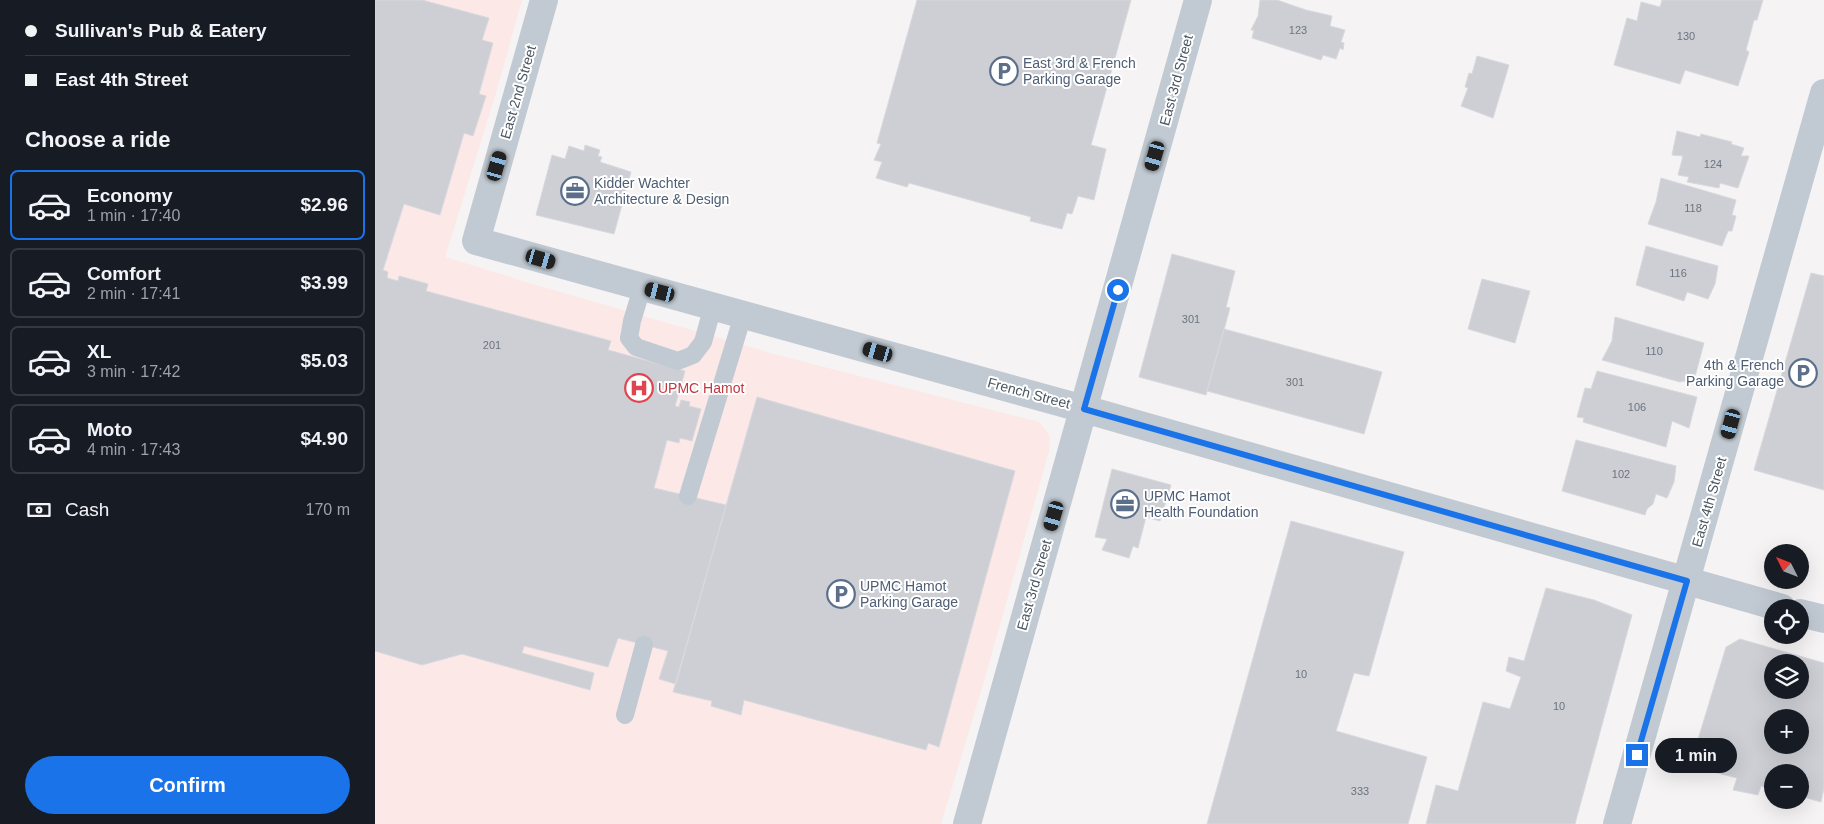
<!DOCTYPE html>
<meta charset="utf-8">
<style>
body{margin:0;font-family:Arial,sans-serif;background:#20242c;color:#f1f3f6;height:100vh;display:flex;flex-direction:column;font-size:19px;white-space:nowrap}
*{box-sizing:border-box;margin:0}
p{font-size:16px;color:#9ea1a6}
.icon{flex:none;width:28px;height:28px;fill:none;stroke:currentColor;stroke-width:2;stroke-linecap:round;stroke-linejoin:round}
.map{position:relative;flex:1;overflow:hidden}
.drawer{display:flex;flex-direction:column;background:#171b24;width:375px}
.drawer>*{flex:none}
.top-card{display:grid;align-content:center;height:110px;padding:0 25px;background:#171b24}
.needle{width:32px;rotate:312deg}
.controls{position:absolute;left:1389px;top:544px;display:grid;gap:10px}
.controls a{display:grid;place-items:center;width:45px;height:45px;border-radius:50%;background:#171b24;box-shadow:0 5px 20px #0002;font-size:25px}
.end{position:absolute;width:22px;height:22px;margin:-11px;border:6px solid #1a73e8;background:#fff;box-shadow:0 0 0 2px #fff}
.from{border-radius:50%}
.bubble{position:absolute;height:35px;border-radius:18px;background:#171b24;box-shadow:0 5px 20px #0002;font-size:16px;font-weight:700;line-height:35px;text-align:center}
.car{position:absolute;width:15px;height:30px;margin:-15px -8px;border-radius:6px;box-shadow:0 0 4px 1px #0007;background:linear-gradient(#222 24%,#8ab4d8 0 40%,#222 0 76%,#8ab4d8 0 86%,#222 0)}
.top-card b{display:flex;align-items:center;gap:18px;height:48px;font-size:19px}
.top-card b+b{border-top:1px solid #363941}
.top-card i{width:12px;height:12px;background:#f1f3f6}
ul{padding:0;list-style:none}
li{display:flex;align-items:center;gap:15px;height:70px;margin:0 10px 8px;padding:0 15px;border:2px solid #363941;border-radius:8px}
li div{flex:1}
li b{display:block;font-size:19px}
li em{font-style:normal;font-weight:700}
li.active{border-color:#1a73e8}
li>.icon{width:45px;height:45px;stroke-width:1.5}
h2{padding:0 25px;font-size:22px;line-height:60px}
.pay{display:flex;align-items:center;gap:12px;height:55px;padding:0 25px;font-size:19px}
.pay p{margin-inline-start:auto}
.button{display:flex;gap:10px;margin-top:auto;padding:10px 25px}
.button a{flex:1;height:58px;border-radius:30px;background:#1a73e8;color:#fff;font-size:20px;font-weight:700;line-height:58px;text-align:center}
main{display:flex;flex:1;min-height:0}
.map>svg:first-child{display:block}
.medical{fill:#fce8e6}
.building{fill:#cdcfd5;stroke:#d7d9de;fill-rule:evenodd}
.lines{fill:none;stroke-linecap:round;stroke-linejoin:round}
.lane{stroke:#c1cad2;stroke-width:18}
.street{stroke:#c1cad2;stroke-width:28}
.route{stroke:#1a73e8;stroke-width:6}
.labels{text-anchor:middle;stroke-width:4;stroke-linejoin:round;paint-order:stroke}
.number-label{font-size:11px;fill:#6b747e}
.service-label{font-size:14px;fill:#4e5e75;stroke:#fff;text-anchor:start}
.street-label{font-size:14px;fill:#4a5661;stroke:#fff}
.health-label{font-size:14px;fill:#be3a42;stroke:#fff;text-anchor:start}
</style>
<main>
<section class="drawer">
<div class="top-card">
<b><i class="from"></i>Sullivan's Pub &amp; Eatery</b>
<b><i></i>East 4th Street</b>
</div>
<h2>Choose a ride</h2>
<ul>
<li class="active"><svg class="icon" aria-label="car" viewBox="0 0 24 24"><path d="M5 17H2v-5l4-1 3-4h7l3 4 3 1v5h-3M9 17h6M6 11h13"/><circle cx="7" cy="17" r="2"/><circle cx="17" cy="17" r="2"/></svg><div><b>Economy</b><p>1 min · 17:40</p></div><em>$2.96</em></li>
<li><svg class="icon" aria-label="car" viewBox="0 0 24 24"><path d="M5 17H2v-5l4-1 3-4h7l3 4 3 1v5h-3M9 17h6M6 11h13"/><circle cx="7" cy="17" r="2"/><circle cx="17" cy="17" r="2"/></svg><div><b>Comfort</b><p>2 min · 17:41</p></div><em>$3.99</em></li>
<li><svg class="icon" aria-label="car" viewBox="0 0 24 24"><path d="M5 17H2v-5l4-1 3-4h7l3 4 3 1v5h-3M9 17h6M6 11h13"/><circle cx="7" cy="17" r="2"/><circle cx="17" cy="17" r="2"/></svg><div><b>XL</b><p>3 min · 17:42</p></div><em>$5.03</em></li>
<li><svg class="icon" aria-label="car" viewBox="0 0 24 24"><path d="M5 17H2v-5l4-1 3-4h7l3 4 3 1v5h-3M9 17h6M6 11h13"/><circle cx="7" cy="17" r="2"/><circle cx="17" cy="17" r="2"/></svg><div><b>Moto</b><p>4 min · 17:43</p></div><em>$4.90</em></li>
</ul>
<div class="pay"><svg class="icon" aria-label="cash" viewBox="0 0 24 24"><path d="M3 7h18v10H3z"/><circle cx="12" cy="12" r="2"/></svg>Cash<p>170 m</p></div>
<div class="button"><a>Confirm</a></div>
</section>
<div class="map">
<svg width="1449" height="824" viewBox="0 0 1449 824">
<rect width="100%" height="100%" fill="#f5f3f3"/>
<path class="medical" d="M 0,0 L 147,0 L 120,96 L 70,257 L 161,285 L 406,356 L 664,422 L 673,433 L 675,439 L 674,451 L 609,681 L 566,824 L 0,824 Z"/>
<path class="building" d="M 0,0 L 47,0 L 114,18 L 107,40 L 118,43 L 104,94 L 111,96 L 98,136 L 89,133 L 65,215 L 29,204 L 8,270 L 13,272 L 12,278 L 23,281 L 24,276 L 53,284 L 51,291 L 236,341 L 233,350 L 310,371 L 300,406 L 304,407 L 306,400 L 315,402 L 314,406 L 326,409 L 317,441 L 305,438 L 304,443 L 292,440 L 279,488 L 351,505 L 301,684 L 284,679 L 293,651 L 243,638 L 233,667 L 149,646 L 147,653 L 219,673 L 215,690 L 87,654 L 47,665 L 0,651 Z
M 542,0 L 756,0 L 716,145 L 731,149 L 719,200 L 703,196 L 697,214 L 692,213 L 687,229 L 655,221 L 656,217 L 534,183 L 532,187 L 501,178 L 507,162 L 499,160 L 506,144 L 502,143 Z
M 885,0 L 902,0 L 931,10 L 957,16 L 955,26 L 970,30 L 966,42 L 969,43 L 968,50 L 965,48 L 961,59 L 948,55 L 946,60 L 877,38 L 879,30 L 876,30 L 883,16 Z
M 1287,0 L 1388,0 L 1382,20 L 1379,20 L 1371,50 L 1374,52 L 1363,86 L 1310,70 L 1305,84 L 1239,65 L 1252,18 L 1262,21 L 1266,2 L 1285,7 Z
M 1102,56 L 1134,65 L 1118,118 L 1086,106 L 1093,88 L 1090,87 L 1094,73 L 1097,74 Z
M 1302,131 L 1325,137 L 1326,134 L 1357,142 L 1356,144 L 1369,148 L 1366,156 L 1374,156 L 1363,188 L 1345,183 L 1344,188 L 1312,182 L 1314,177 L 1303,175 L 1308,156 L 1297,155 Z
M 210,145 L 225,150 L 223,156 L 227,157 L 225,162 L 256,172 L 239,234 L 161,215 L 177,155 L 190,159 L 194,146 L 209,151 Z
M 1286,178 L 1361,200 L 1357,215 L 1361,216 L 1357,231 L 1353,231 L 1347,246 L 1273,224 L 1281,202 Z
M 1271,246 L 1343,266 L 1340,284 L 1333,299 L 1312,292 L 1309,301 L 1261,285 Z
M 797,254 L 860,271 L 851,307 L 855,308 L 831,395 L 764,377 Z
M 1436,273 L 1449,276 L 1449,490 L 1379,470 Z
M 1107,279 L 1155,291 L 1140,343 L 1093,329 Z
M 1240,317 L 1329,343 L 1318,384 L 1308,381 L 1305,382 L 1227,360 L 1237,341 Z
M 849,329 L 1007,372 L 989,434 L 832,391 Z
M 1222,371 L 1322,397 L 1314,428 L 1297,421 L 1291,447 L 1208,422 L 1209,418 L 1202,417 L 1210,388 L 1216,389 Z
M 382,397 L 640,471 L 564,747 L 553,743 L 551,750 L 369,700 L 366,715 L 336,706 L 337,701 L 298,692 Z
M 1201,440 L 1301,466 L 1299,482 L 1292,498 L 1281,494 L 1278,504 L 1272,509 L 1270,515 L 1187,491 Z
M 737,469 L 796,485 L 785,521 L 771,517 L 763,548 L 758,546 L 754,558 L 727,550 L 732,539 L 720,537 Z
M 916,521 L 1029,552 L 994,676 L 979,673 L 961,731 L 1052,757 L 1033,824 L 832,824 Z
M 1171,588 L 1219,600 L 1257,615 L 1200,824 L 1051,824 L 1061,785 L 1083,791 L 1108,702 L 1135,709 L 1146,677 L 1131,671 L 1134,657 L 1149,661 Z
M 1365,639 L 1449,663 L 1449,788 L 1446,802 L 1425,796 L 1425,772 L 1398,772 L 1398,789 L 1386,786 L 1383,795 L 1358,790 L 1362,778 L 1315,766 L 1351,647 ZM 1398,662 L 1425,662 L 1425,690 L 1398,690 ZM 1398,718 L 1425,718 L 1425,745 L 1398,745 Z"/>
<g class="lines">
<path class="lane" d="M 267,288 L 257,321 L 254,338 L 261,347 L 303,361 L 318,355 L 328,342 L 338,306
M 313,496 L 368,315
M 250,715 L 269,645"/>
<path class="street" d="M 169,0 L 101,241 L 709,409 L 1407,608
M 1425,613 L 1449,619
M 592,824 L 823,0
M 1242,824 L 1449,93"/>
</g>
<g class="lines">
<path class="route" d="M 743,290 L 709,409 L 1312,581 L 1262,755"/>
</g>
<defs>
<symbol id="parking-ring" viewBox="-11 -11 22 22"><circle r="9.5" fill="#fff" stroke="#5c6f8a" stroke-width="1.5"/><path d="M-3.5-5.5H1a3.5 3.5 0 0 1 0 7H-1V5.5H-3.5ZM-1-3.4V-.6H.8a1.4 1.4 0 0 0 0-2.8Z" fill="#5c6f8a"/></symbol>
<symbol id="office-ring" viewBox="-11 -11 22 22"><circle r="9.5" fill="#fff" stroke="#5c6f8a" stroke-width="1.5"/><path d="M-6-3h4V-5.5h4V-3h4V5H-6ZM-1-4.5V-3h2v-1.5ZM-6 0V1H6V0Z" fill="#5c6f8a"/></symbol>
<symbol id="hospital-ring" viewBox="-11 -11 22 22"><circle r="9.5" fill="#fff" stroke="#e0444e" stroke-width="1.5"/><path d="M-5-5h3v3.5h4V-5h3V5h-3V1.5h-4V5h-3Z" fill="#e0444e"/></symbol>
</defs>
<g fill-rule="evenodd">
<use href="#parking-ring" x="613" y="55" width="32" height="32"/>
<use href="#office-ring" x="184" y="175" width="32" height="32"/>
<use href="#parking-ring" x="1412" y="357" width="32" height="32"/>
<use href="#hospital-ring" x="248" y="372" width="32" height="32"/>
<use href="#office-ring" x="734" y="488" width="32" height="32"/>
<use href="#parking-ring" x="450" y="578" width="32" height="32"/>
</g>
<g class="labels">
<g class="number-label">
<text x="923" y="34">123</text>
<text x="1311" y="40">130</text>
<text x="1338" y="168">124</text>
<text x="1318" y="212">118</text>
<text x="1303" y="277">116</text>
<text x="816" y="323">301</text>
<text x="117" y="349">201</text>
<text x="1279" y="355">110</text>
<text x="920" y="386">301</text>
<text x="1262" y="411">106</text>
<text x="1246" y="478">102</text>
<text x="926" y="678">10</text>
<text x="1184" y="710">10</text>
<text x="985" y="795">333</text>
</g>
<g class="service-label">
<text x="648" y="68">East 3rd &amp; French<tspan x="648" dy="16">Parking Garage</tspan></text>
<text x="219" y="188">Kidder Wachter<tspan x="219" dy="16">Architecture &amp; Design</tspan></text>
<text x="1409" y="370" text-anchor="end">4th &amp; French<tspan x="1409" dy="16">Parking Garage</tspan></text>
<text x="769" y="501">UPMC Hamot<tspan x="769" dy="16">Health Foundation</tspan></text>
<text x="485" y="591">UPMC Hamot<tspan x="485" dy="16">Parking Garage</tspan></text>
</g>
<g class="street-label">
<text transform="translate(801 80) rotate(-75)" y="5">East 3rd Street</text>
<text transform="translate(143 92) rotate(-74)" y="5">East 2nd Street</text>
<text transform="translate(654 393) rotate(15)" y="5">French Street</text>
<text transform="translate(1334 502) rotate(-74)" y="5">East 4th Street</text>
<text transform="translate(659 585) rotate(-74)" y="5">East 3rd Street</text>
</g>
<g class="health-label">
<text x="283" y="393">UPMC Hamot</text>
</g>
</g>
</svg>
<div class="controls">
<a><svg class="needle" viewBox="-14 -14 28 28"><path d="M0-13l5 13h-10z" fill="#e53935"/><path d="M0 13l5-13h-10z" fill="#9ea1a6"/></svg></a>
<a><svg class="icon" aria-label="locate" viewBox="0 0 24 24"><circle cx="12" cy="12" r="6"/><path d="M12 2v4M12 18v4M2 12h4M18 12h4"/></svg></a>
<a><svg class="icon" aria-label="layers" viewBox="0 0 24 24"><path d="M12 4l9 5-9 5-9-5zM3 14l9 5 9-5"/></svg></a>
<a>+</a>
<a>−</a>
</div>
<i class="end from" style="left:743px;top:290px"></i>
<i class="end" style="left:1262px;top:755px"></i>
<div class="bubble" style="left:1280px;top:738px;width:82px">1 min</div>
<i class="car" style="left:780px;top:156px;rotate:196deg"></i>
<i class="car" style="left:122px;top:166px;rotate:16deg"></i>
<i class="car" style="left:166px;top:259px;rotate:106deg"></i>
<i class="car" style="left:285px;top:292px;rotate:284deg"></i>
<i class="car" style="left:503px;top:352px;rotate:286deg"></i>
<i class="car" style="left:1356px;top:424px;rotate:195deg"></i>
<i class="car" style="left:679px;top:516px;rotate:196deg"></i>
</div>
</main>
